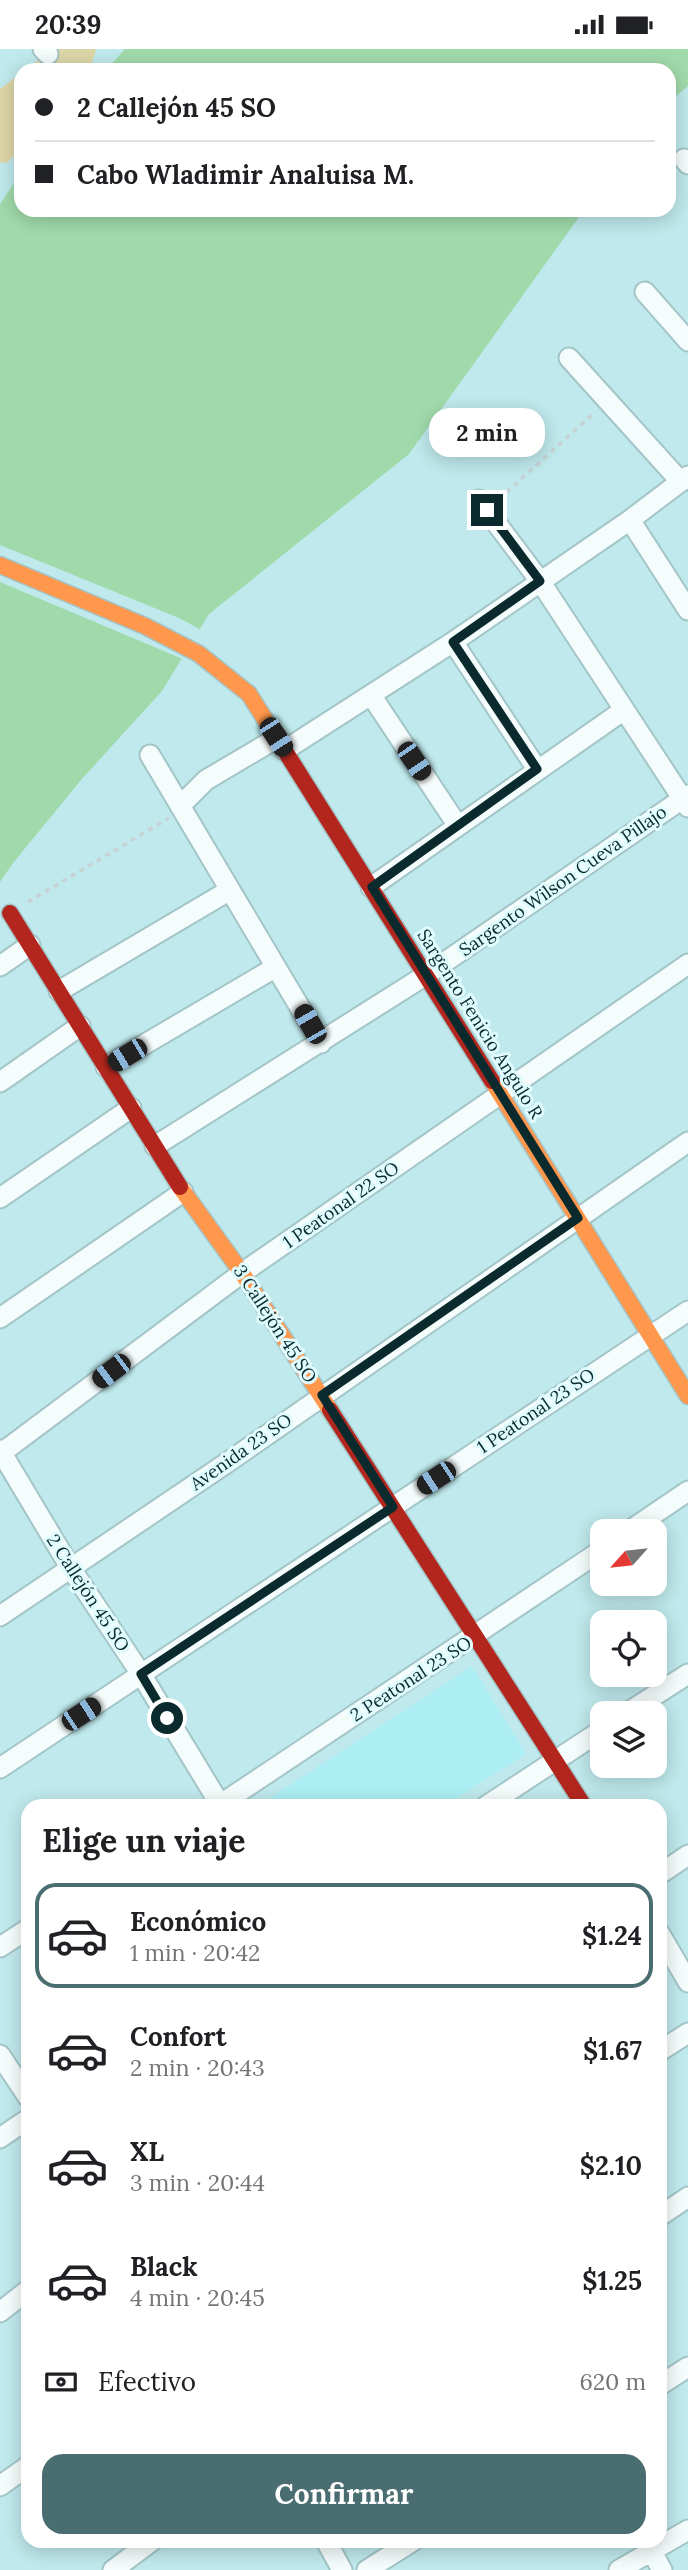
<!DOCTYPE html>
<html lang="es">
<meta charset="utf-8">
<style>
body{margin:0;font-family:Lora,serif;background:#f2f2f2;color:#202124;height:100vh;display:flex;flex-direction:column;font-size:26px;white-space:nowrap}
*{box-sizing:border-box;margin:0}
p{font-size:23px;color:#757577}
.icon{flex:none;width:38px;height:38px;fill:none;stroke:currentColor;stroke-width:2;stroke-linecap:round;stroke-linejoin:round}
.map{position:relative;flex:1;overflow:hidden}
.drawer{position:absolute;left:21px;top:1750px;width:646px;height:749px;display:flex;flex-direction:column;background:#fff;border-radius:21px;box-shadow:0 4px 18px #0003}
.drawer>*{flex:none}
.guide{position:absolute;left:14px;top:14px;width:662px;height:154px;border-radius:21px;box-shadow:0 4px 18px #0003;display:grid;align-content:center;height:154px;padding:0 21px;background:#fff}
.needle{width:46px;rotate:243deg}
.buttons{position:absolute;left:590px;top:1470px;display:grid;gap:14px}
.buttons a{display:grid;place-items:center;width:77px;height:77px;border-radius:14px;background:#fff;box-shadow:0 4px 18px #0003;font-size:35px}
.end{position:absolute;width:32px;height:32px;margin:-16px;border:9px solid #0a2a2d;background:#fff;box-shadow:0 0 0 4px #fff}
.from{border-radius:50%}
.bubble{position:absolute;height:49px;border-radius:21px;background:#fff;box-shadow:0 4px 18px #0003;font-size:23px;font-weight:700;line-height:49px;text-align:center}
.car{position:absolute;width:21px;height:42px;margin:-21px -10px;border-radius:9px;box-shadow:0 0 5px 2px #0007;background:linear-gradient(#222 24%,#8ab4d8 0 40%,#222 0 76%,#8ab4d8 0 86%,#222 0)}
.guide b{display:flex;align-items:center;gap:24px;height:66px;font-size:26px}
.guide b+b{border-top:2px solid #e0e0e0}
.guide i{width:18px;height:18px;background:#202124}
ul{padding:0;list-style:none}
li{display:flex;align-items:center;gap:21px;height:105px;margin:0 14px 10px;padding:0 7px;border:4px solid transparent;border-radius:21px}
li div{flex:1}
li b{display:block;font-size:26px}
li em{font-style:normal;font-weight:700}
li.on{border-color:#496d70}
li>.icon{width:63px;height:63px;stroke-width:1.5}
h2{padding:0 21px;font-size:32px;line-height:84px}
.pay{display:flex;align-items:center;gap:18px;height:77px;padding:0 21px;font-size:26px}
.pay p{margin-inline-start:auto}
.primary-button{display:flex;gap:14px;margin-top:auto;padding:14px 21px}
.primary-button a{flex:1;height:80px;border-radius:21px;background:#496d70;color:#fff;font-size:28px;font-weight:700;line-height:80px;text-align:center}
.status{display:flex;justify-content:space-between;align-items:center;height:49px;padding:0 35px;background:#fff;direction:ltr}
.status svg{height:19px;fill:currentColor}
.map>svg:first-child{display:block}
.built{fill:#aceef4}
.green{fill:#dcd6a7}
.water{fill:#a0daaa}
.pier{fill:#bfe9ec}
.lines{fill:none;stroke-linecap:round;stroke-linejoin:round}
.street-casing{stroke:#a4c5c8;stroke-width:23}
.slow-casing{stroke:#a4c5c8;stroke-width:19}
.jam-casing{stroke:#a4c5c8;stroke-width:19}
.path{stroke:#c6d2d3;stroke-width:3.5;stroke-dasharray:5 5;stroke-linecap:butt}
.street{stroke:#f5fcfc;stroke-width:19}
.slow{stroke:#ff974d;stroke-width:16}
.jam{stroke:#b3261e;stroke-width:16}
.route{stroke:#0a2a2d;stroke-width:9}
.labels{text-anchor:middle;stroke-width:6;stroke-linejoin:round;paint-order:stroke}
.street-label{font-size:18px;fill:#0a2a2d;stroke:#e0fcfe}
</style>
<div class="status"><b>20:39</b><svg viewBox="0 0 49 12"><path d="M0 12V9h3v3zM5 12V6h3v6zM10 12V3h3v9zM15 12V0h3v12zM26 1h20v11H26zM47 4h2v5h-2z"/></svg></div>
<div class="map">
<svg width="688" height="2521" viewBox="0 0 688 2521">
<rect width="100%" height="100%" fill="#bfe9ec"/>
<path class="built" d="M 472,1617 L 526,1705 L 444,1757 L 258,1757 Z"/>
<path class="green" d="M 52,0 L 96,0 L 90,21 L 25,21 Z
M 21,24 L 21,99 L 8,113 L 0,114 L 0,40 Z"/>
<path class="water" d="M 125,0 L 688,0 L 688,37 L 669,53 L 668,21 L 106,21 Z
M 21,124 L 21,161 L 584,161 L 409,405 L 209,565 L 162,642 L 81,731 L 13,814 L 0,833 L 0,155 Z"/>
<path class="pier" d="M 0,496 L 179,569 L 203,582 L 185,611 L 0,533 Z"/>
<g class="lines">
<defs>
<path id="street" d="M 43,0 L 48,5
M 684,110 L 688,115
M 645,243 L 688,292
M 569,309 L 681,433
M 479,451 L 540,532 L 688,758
M 630,471 L 688,561
M 453,593 L 537,720
M 371,646 L 458,777
M 285,701 L 453,593 L 630,471 L 688,427
M 150,706 L 321,994
M 180,757 L 206,731 L 277,689
M 371,838 L 624,661
M 0,917 L 30,896
M 59,942 L 230,841
M 106,1018 L 276,918
M 0,1033 L 80,977
M 155,1097 L 426,926 L 688,746
M 0,1149 L 131,1059
M 0,1269 L 183,1143
M 0,1401 L 70,1518 L 141,1625 L 221,1757
M 0,1405 L 242,1224 L 688,915
M 629,1482 L 688,1442
M 0,1567 L 231,1411 L 688,1093
M 627,1664 L 688,1625
M 0,1719 L 688,1262
M 218,1757 L 602,1501
M 486,1757 L 602,1681
M 660,1825 L 688,1806
M 660,1885 L 688,1933
M 0,1898 L 28,1880
M 660,2002 L 688,1984
M 0,2006 L 28,2048
M 0,2089 L 28,2070
M 660,2167 L 688,2148
M 0,2263 L 28,2241
M 660,2336 L 688,2318
M 0,2437 L 28,2417
M 326,2492 L 342,2521
M 646,2492 L 662,2521
M 113,2521 L 152,2492
M 367,2521 L 413,2492
M 619,2521 L 688,2481"/>
<path id="slow" d="M 0,516 L 145,577 L 199,605 L 249,645 L 285,702
M 492,1032 L 688,1347
M 180,1138 L 242,1224 L 330,1361"/>
<path id="jam" d="M 285,702 L 492,1032
M 10,864 L 180,1138
M 330,1361 L 584,1757"/>
</defs>
<use href="#street" class="street-casing"/>
<use href="#slow" class="slow-casing"/>
<use href="#jam" class="jam-casing"/>
<path class="path" d="M 499,450 L 594,364
M 28,853 L 169,769"/>
<use href="#street" class="street"/>
<use href="#slow" class="slow"/>
<use href="#jam" class="jam"/>
</g>
<g class="lines">
<path class="route" d="M 167,1669 L 141,1625 L 393,1458 L 322,1346 L 578,1169 L 372,838 L 537,720 L 453,593 L 540,532 L 487,461"/>
</g>
<g class="labels">
<g class="street-label">
<text transform="translate(563 832) rotate(-35)" y="6">Sargento Wilson Cueva Pillajo</text>
<text transform="translate(480 975) rotate(58)" y="6">Sargento Fenicio Angulo R</text>
<text transform="translate(341 1156) rotate(-35)" y="6">1 Peatonal 22 SO</text>
<text transform="translate(275 1275) rotate(57)" y="6">3 Callejón 45 SO</text>
<text transform="translate(536 1362) rotate(-34)" y="6">1 Peatonal 23 SO</text>
<text transform="translate(241 1403) rotate(-35)" y="6">Avenida 23 SO</text>
<text transform="translate(88 1544) rotate(57)" y="6">2 Callejón 45 SO</text>
<text transform="translate(411 1630) rotate(-33)" y="6">2 Peatonal 23 SO</text>
</g>
</g>
</svg>
<div class="buttons">
<a><svg class="needle" viewBox="-14 -14 28 28"><path d="M0-13l5 13h-10z" fill="#e53935"/><path d="M0 13l5-13h-10z" fill="#757577"/></svg></a>
<a><svg class="icon" aria-label="locate" viewBox="0 0 24 24"><circle cx="12" cy="12" r="6"/><path d="M12 2v4M12 18v4M2 12h4M18 12h4"/></svg></a>
<a><svg class="icon" aria-label="layers" viewBox="0 0 24 24"><path d="M12 4l9 5-9 5-9-5zM3 14l9 5 9-5"/></svg></a>
</div>
<i class="end from" style="left:167px;top:1669px"></i>
<i class="end" style="left:487px;top:461px"></i>
<div class="bubble" style="left:429px;top:359px;width:116px">2 min</div>
<i class="car" style="left:276px;top:688px;rotate:147deg"></i>
<i class="car" style="left:414px;top:712px;rotate:146deg"></i>
<i class="car" style="left:310px;top:975px;rotate:330deg"></i>
<i class="car" style="left:127px;top:1006px;rotate:239deg"></i>
<i class="car" style="left:111px;top:1322px;rotate:233deg"></i>
<i class="car" style="left:436px;top:1429px;rotate:237deg"></i>
<i class="car" style="left:81px;top:1665px;rotate:57deg"></i>
<div class="guide">
<b><i class="from"></i>2 Callejón 45 SO</b>
<b><i></i>Cabo Wladimir Analuisa M.</b>
</div>
<section class="drawer">
<h2>Elige un viaje</h2>
<ul>
<li class="on"><svg class="icon" aria-label="car" viewBox="0 0 24 24"><path d="M5 17H2v-5l4-1 3-4h7l3 4 3 1v5h-3M9 17h6M6 11h13"/><circle cx="7" cy="17" r="2"/><circle cx="17" cy="17" r="2"/></svg><div><b>Económico</b><p>1 min · 20:42</p></div><em>$1.24</em></li>
<li><svg class="icon" aria-label="car" viewBox="0 0 24 24"><path d="M5 17H2v-5l4-1 3-4h7l3 4 3 1v5h-3M9 17h6M6 11h13"/><circle cx="7" cy="17" r="2"/><circle cx="17" cy="17" r="2"/></svg><div><b>Confort</b><p>2 min · 20:43</p></div><em>$1.67</em></li>
<li><svg class="icon" aria-label="car" viewBox="0 0 24 24"><path d="M5 17H2v-5l4-1 3-4h7l3 4 3 1v5h-3M9 17h6M6 11h13"/><circle cx="7" cy="17" r="2"/><circle cx="17" cy="17" r="2"/></svg><div><b>XL</b><p>3 min · 20:44</p></div><em>$2.10</em></li>
<li><svg class="icon" aria-label="car" viewBox="0 0 24 24"><path d="M5 17H2v-5l4-1 3-4h7l3 4 3 1v5h-3M9 17h6M6 11h13"/><circle cx="7" cy="17" r="2"/><circle cx="17" cy="17" r="2"/></svg><div><b>Black</b><p>4 min · 20:45</p></div><em>$1.25</em></li>
</ul>
<div class="pay"><svg class="icon" aria-label="cash" viewBox="0 0 24 24"><path d="M3 7h18v10H3z"/><circle cx="12" cy="12" r="2"/></svg>Efectivo<p>620 m</p></div>
<div class="primary-button"><a>Confirmar</a></div>
</section>
</div>
